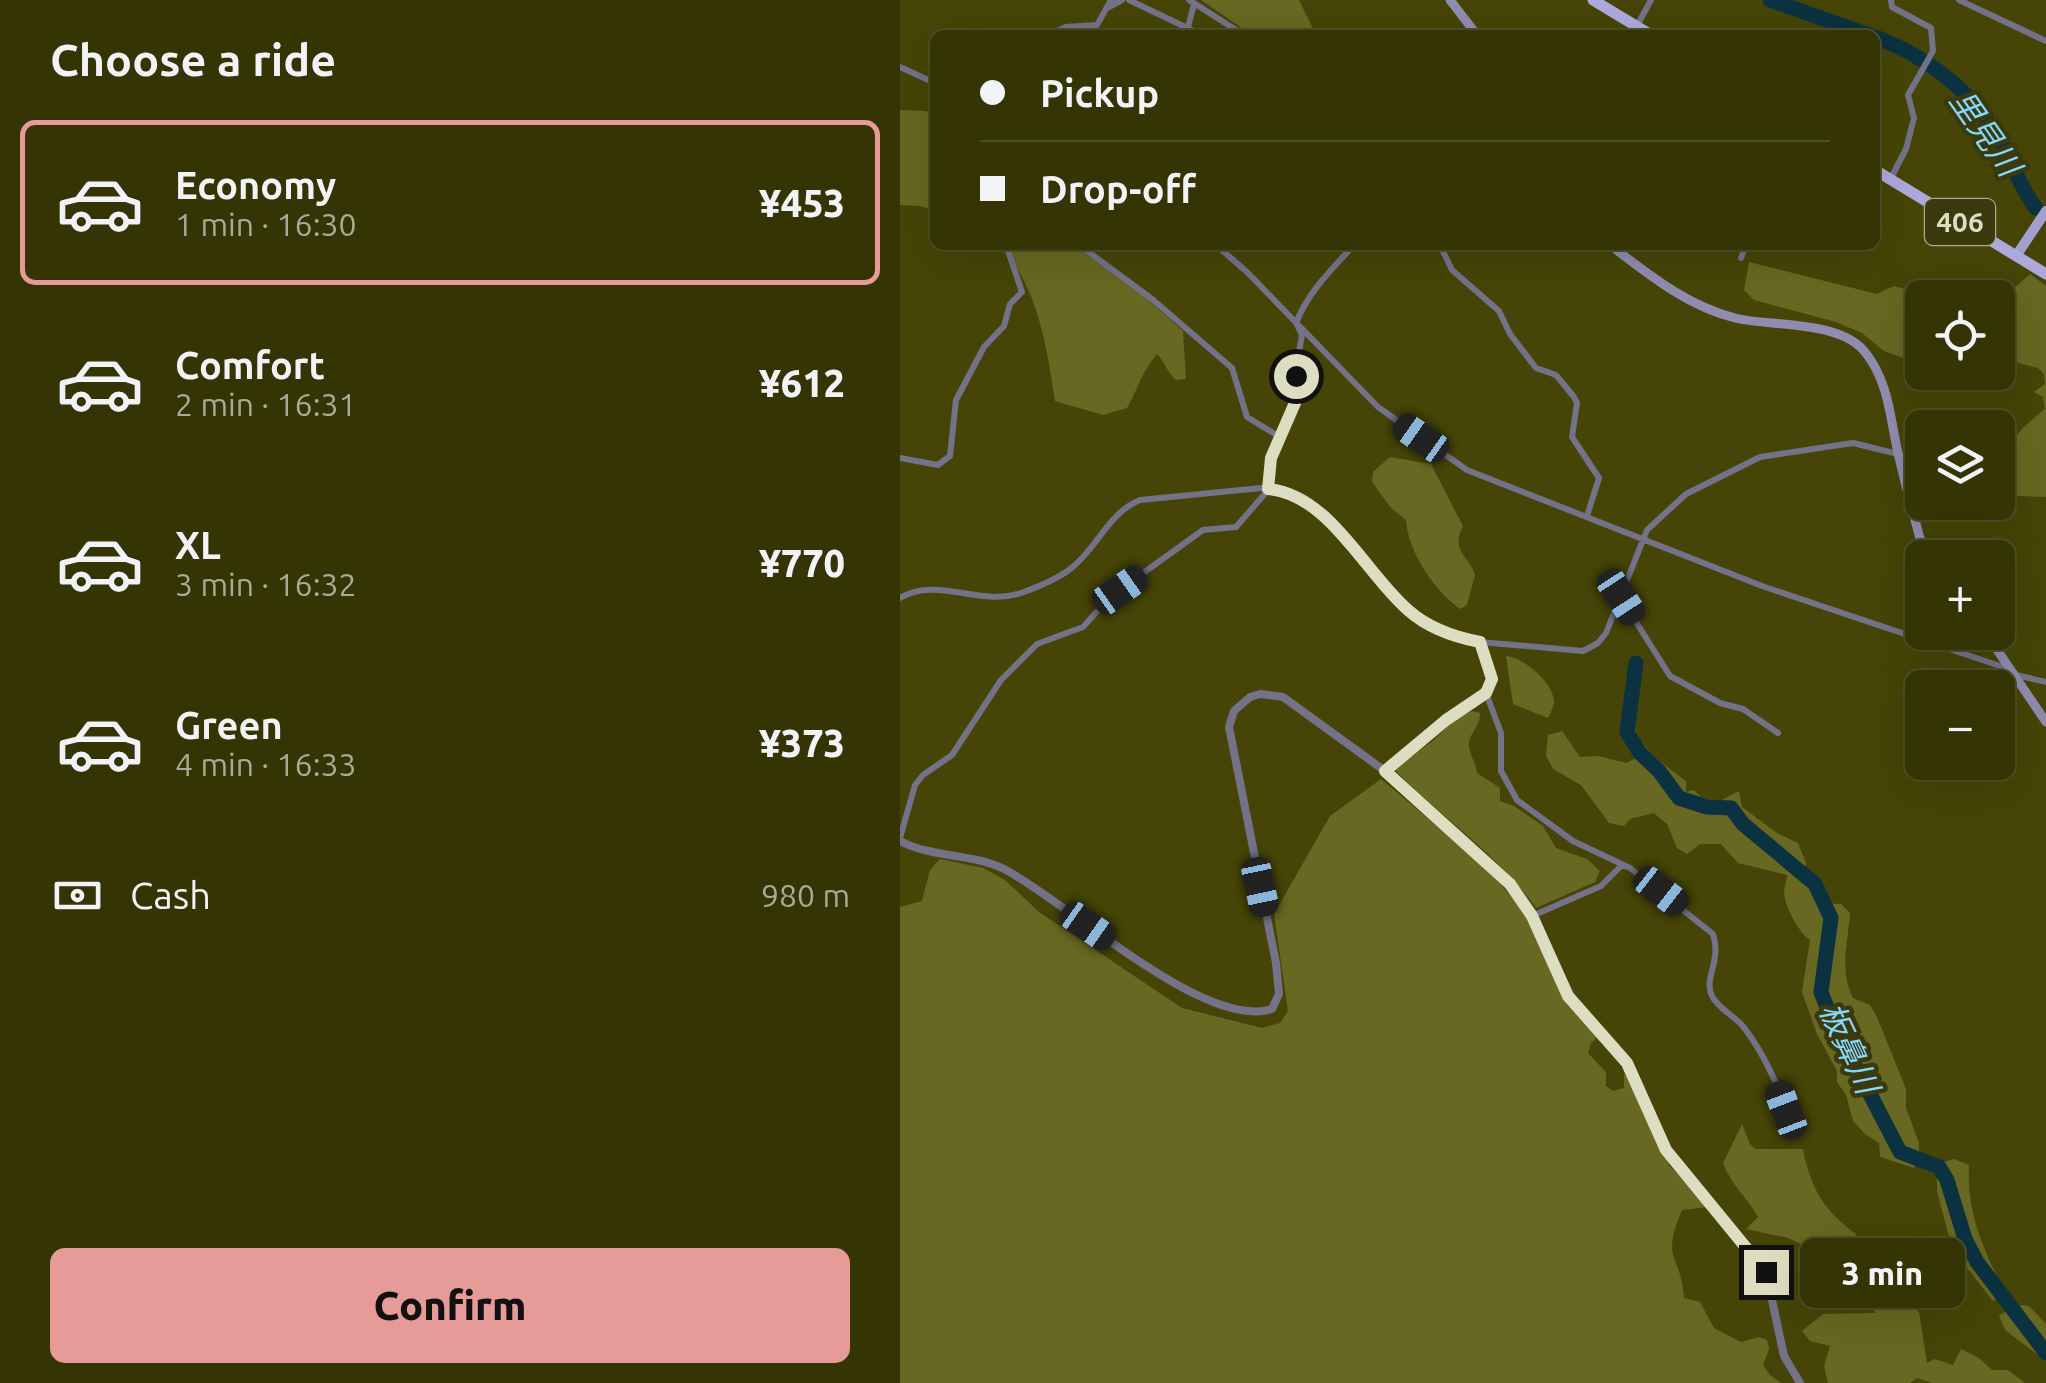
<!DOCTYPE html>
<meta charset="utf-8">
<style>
body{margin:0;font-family:Ubuntu,"Noto Sans JP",sans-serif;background:#3f3f13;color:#f1f3f6;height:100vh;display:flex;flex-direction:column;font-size:38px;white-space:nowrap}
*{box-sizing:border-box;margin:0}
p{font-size:32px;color:#a9aa9a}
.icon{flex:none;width:55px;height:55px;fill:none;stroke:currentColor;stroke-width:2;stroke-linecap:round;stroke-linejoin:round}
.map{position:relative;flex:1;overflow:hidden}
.sheet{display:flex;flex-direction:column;background:#343405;width:900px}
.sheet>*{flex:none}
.guide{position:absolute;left:30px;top:30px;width:950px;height:220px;border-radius:15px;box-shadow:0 10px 40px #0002,0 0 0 2px #4e4f27;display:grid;align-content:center;height:220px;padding:0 50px;background:#343405}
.controls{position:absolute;left:1005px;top:280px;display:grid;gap:20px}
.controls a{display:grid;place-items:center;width:110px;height:110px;border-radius:15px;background:#343405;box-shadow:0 10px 40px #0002,0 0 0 2px #4e4f27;font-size:50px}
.end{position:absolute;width:45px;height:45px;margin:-22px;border:12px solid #dddec1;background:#111;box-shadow:0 0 0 5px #111}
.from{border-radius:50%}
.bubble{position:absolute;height:70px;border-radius:15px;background:#343405;box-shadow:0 10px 40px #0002,0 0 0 2px #4e4f27;font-size:32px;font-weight:800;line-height:70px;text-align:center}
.car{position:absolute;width:30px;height:60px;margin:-30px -15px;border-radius:12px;box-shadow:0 0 8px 2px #0007;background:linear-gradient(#222 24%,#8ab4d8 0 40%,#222 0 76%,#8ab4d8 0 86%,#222 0)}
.guide b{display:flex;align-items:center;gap:35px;height:95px;font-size:38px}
.guide b+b{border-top:2px solid #4e4f27}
.guide i{width:25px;height:25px;background:#f1f3f6}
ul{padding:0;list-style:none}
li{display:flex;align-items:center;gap:30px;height:165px;margin:0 20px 15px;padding:0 30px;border:5px solid transparent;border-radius:15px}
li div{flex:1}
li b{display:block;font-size:38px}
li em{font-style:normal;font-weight:800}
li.selected{border-color:#e69b98}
li>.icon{width:90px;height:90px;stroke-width:1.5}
h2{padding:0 50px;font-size:45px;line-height:120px}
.pay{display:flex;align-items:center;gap:25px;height:110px;padding:0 50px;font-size:38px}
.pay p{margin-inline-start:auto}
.button{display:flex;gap:20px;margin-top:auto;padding:20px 50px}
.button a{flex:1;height:115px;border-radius:15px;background:#e69b98;color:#111;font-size:40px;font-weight:800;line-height:115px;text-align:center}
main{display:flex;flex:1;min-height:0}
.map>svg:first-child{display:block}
.green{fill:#686822}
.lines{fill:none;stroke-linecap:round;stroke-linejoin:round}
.river{stroke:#0b3241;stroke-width:15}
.minor{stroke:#747289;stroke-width:6}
.tertiary{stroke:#747289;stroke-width:8}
.secondary{stroke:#908cb0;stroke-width:9}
.primary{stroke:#a4a0ce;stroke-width:10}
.trunk{stroke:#aea9dc;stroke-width:11}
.route{stroke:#dddec1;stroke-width:12}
.labels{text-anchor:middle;stroke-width:9;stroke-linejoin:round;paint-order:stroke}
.shield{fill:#3a3a0e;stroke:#acad8b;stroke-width:2.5}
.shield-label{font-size:28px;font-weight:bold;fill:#dddec1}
.water-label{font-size:32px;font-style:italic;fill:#87d6fb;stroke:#3a3a0e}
</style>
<main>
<section class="sheet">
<h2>Choose a ride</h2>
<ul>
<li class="selected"><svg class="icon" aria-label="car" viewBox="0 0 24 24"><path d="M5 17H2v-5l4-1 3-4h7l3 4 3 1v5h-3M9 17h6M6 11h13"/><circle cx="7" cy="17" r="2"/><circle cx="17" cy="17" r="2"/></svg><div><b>Economy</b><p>1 min · 16:30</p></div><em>¥453</em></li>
<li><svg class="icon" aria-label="car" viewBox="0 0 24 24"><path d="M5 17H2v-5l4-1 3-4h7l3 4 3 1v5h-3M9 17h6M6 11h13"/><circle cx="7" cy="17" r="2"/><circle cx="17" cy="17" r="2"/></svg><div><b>Comfort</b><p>2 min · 16:31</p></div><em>¥612</em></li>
<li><svg class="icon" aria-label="car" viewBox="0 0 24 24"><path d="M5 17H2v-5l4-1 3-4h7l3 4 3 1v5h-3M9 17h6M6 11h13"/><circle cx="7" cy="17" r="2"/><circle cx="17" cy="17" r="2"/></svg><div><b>XL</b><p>3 min · 16:32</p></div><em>¥770</em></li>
<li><svg class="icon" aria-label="car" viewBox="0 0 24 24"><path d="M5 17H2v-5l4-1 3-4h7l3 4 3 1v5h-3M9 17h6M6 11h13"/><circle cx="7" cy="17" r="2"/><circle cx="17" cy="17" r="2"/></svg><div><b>Green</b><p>4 min · 16:33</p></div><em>¥373</em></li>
</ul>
<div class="pay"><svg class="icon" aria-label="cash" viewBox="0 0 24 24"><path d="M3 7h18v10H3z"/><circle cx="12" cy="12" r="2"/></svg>Cash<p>980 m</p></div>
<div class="button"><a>Confirm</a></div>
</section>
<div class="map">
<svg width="1146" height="1383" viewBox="0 0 1146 1383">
<rect width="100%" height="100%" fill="#464507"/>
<path class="green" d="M 301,0 L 399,0 L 416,35 L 352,35 Z
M 0,110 L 26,111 L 35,117 L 35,211 L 20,206 L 0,205 Z
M 100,245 L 173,245 L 238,291 L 283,331 L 286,379 L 276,380 C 268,374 265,362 257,354 C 242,371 238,389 227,408 L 203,415 L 155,401 C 147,348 138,287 100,245 Z
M 849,262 L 977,294 L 994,286 L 1033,297 L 1022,298 L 1022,364 L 984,351 L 962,333 L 936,322 L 854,300 L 844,290 Z
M 1130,274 L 1146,286 L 1146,497 L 1098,495 L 1098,474 L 1105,470 C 1110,437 1120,429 1145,409 L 1143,397 L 1134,392 L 1145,384 L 1144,374 L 1138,368 L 1114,362 L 1098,380 L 1087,381 L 1078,373 L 1098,372 L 1097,298 L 1109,293 Z
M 490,457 L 531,464 L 563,526 C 550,553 568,553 575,575 L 567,605 L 560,609 C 534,590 508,552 506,520 L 491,508 L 472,482 L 473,472 Z
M 606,656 C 623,657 654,683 654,702 C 654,706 650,714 648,718 L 613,704 Z
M 572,711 L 580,713 C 581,727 567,734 569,747 C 570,756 576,763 577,773 L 600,788 L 600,801 L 614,806 L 643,826 L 656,848 L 687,859 L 700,871 L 695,882 L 636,908 C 597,853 540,817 494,769 L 534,740 L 557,717 Z
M 732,714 C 734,745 762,763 786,781 L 786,792 L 794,790 L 801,797 L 818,802 L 839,791 L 842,807 L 877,833 L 898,843 L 906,863 L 902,877 L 921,903 L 941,904 L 950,913 C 948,944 939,969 953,998 L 970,1005 L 977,1017 L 1006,1089 L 1006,1108 L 1019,1143 L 1019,1155 L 1014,1168 L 980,1157 L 979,1143 L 965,1134 L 953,1121 L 946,1095 L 937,1082 L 937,1071 L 917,1034 L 902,992 L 910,940 C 899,933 885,907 884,893 C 884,887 887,881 887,875 L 838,863 L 821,844 L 800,844 L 787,854 L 777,848 L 767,824 L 754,813 L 730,819 L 724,826 L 709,823 L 681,785 L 653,769 L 646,756 L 648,735 L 662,731 L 680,757 L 698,756 L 726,763 L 738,757 L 725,736 Z
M 481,779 L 588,869 L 623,911 L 660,987 L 676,1012 L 699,1036 L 691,1043 L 688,1053 L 706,1072 L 706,1086 L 713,1091 L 724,1088 L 724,1075 L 729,1071 L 769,1165 L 808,1207 L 782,1210 C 760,1262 781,1253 784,1298 L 800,1302 L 814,1328 L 841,1342 L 859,1337 L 867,1340 L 869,1349 L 863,1365 L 870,1375 L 881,1383 L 0,1383 L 0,907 L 22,901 L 30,870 L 40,859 L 83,868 L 105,880 L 139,912 L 282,1008 L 362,1028 L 380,1023 L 388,1011 L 374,914 L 430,816 Z
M 842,1124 L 850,1144 L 856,1149 L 903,1149 C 910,1187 924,1211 956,1234 L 951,1260 L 939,1272 L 907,1247 L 888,1238 L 846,1229 L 858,1217 C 847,1197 831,1185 823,1163 Z
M 1054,1159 L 1069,1165 C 1066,1214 1085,1252 1106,1295 L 1093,1301 L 1057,1255 L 1048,1233 L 1037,1191 L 1037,1172 L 1046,1161 Z
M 965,1259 L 975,1261 L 994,1288 L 1019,1312 L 1027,1363 L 1035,1359 L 1053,1365 L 1061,1349 L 1079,1358 L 1092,1370 L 1108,1370 L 1125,1383 L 1032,1383 L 1017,1378 L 1010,1383 L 928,1383 L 924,1366 L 930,1346 L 910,1341 L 902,1331 L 923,1314 L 975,1313 Z
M 1122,1305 L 1129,1306 L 1146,1324 L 1146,1348 L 1138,1355 L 1105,1330 L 1099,1315 Z"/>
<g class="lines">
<path class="river" d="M 870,0 L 969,35
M 975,37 C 1031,58 1074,92 1103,146 C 1114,167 1121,189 1136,208
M 736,663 L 727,732 L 740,753 L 759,771 L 779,798 L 807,807 L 831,808 L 843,824 L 915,884 L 931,918 L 921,992 L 933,1023 L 1000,1152 L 1039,1167 L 1047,1180 L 1065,1239 L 1077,1262 L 1146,1353"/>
<path class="minor" d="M 229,0 L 302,35
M 289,0 L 344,35
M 1059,0 L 1146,41
M 209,7 L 222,0
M 149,35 L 166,27 L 197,25 L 211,0
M 286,35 L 294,4
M 732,35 L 751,0
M 0,67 L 35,83
M 991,178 L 1006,149 L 1014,118 L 1008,95 L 1033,51 L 1031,28 L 992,7 L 991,0
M 179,245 L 252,299 L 332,368 L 347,417 L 380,437
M 316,245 L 347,272 L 478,407 L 567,470 L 862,586 L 1112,670
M 540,245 L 552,270 L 599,311 L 610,334 L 636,368 L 656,375 L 674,397 L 677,403 L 672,437 L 699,478 L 687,516
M 841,258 L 846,245
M 0,458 L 38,465 L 50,456 L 56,400 L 84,347 L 104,326 L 110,304 L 122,292 L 106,245
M 0,598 C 38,576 80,607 121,593 C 138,587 161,578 175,565 C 199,544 209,513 240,500 L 361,488 L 386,490 L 414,506 L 497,599 L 535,628 L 580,642 L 683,651 L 698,643 L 706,633 L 747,530 L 786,494 L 860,457 L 953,443 L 998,454
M 721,598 L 770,676 L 820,703 L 843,709 L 878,733
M 1116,675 L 1146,682
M 586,693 L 601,733 L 601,771 L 617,800 L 673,841 L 730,868 L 813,934 C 822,961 803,979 812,996 C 817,1007 832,1015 841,1024 C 861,1048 876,1081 887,1110
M 485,771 L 546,720 L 590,689 L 593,679 L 580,642
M 0,838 L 15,785 L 23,775 L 52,755 L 101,680 L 137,644 L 183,627 L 211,596 L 303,530 L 336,527 L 369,489 L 371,458 L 399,393 L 396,368 L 402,335 L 396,323 C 408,292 432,269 454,245
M 632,916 L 701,886 L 722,865"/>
<path class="tertiary" d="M 0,841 C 32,858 71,853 104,869 C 165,900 304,1031 372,1009 L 379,994 L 376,963 L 329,727 L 334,711 L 350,697 L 360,694 L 383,697 L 485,771 L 610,884 L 632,916 L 668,996 L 727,1063 L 766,1151 L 866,1272 L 884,1356 L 900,1383"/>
<path class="secondary" d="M 550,0 L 577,35
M 710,245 C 748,274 787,306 835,318 C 872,327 939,320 965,352 C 989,382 990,418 998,453 C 1005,483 1013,513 1021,542 L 1032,558
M 1085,632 L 1146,722"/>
<path class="primary" d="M 1116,256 L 1146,211"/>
<path class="trunk" d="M 693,0 L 751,35
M 975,170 L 1146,274"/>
</g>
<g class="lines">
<path class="route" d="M 396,376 L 398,396 L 371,458 L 368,489 C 429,494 465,573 508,610 C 528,628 554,637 580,642 L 592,679 L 586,693 L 546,720 L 485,771 L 610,884 L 632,916 L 668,996 L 727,1063 L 766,1150 L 866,1272"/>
</g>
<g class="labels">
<rect class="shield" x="1025" y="199" width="70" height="46" rx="8"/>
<g class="shield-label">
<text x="1060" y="232">406</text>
</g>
<g class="water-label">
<text transform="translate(1085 133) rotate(55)" y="11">里見川</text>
<text transform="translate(949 1048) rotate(65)" y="11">板鼻川</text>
</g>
</g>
</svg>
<div class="controls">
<a><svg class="icon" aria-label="locate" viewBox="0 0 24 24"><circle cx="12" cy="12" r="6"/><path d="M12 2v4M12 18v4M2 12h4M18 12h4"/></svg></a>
<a><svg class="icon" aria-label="layers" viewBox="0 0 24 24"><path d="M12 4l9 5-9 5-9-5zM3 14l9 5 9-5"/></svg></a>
<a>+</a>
<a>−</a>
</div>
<i class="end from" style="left:396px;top:376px"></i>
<i class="end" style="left:866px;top:1272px"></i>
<div class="bubble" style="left:900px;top:1238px;width:165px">3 min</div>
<i class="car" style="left:521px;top:438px;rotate:305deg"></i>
<i class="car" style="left:220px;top:590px;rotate:55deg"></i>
<i class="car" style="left:721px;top:597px;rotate:147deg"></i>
<i class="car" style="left:360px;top:887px;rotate:168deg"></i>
<i class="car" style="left:761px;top:891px;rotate:128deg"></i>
<i class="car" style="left:188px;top:926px;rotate:125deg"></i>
<i class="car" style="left:886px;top:1110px;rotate:339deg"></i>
<div class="guide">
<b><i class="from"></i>Pickup</b>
<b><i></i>Drop-off</b>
</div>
</div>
</main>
